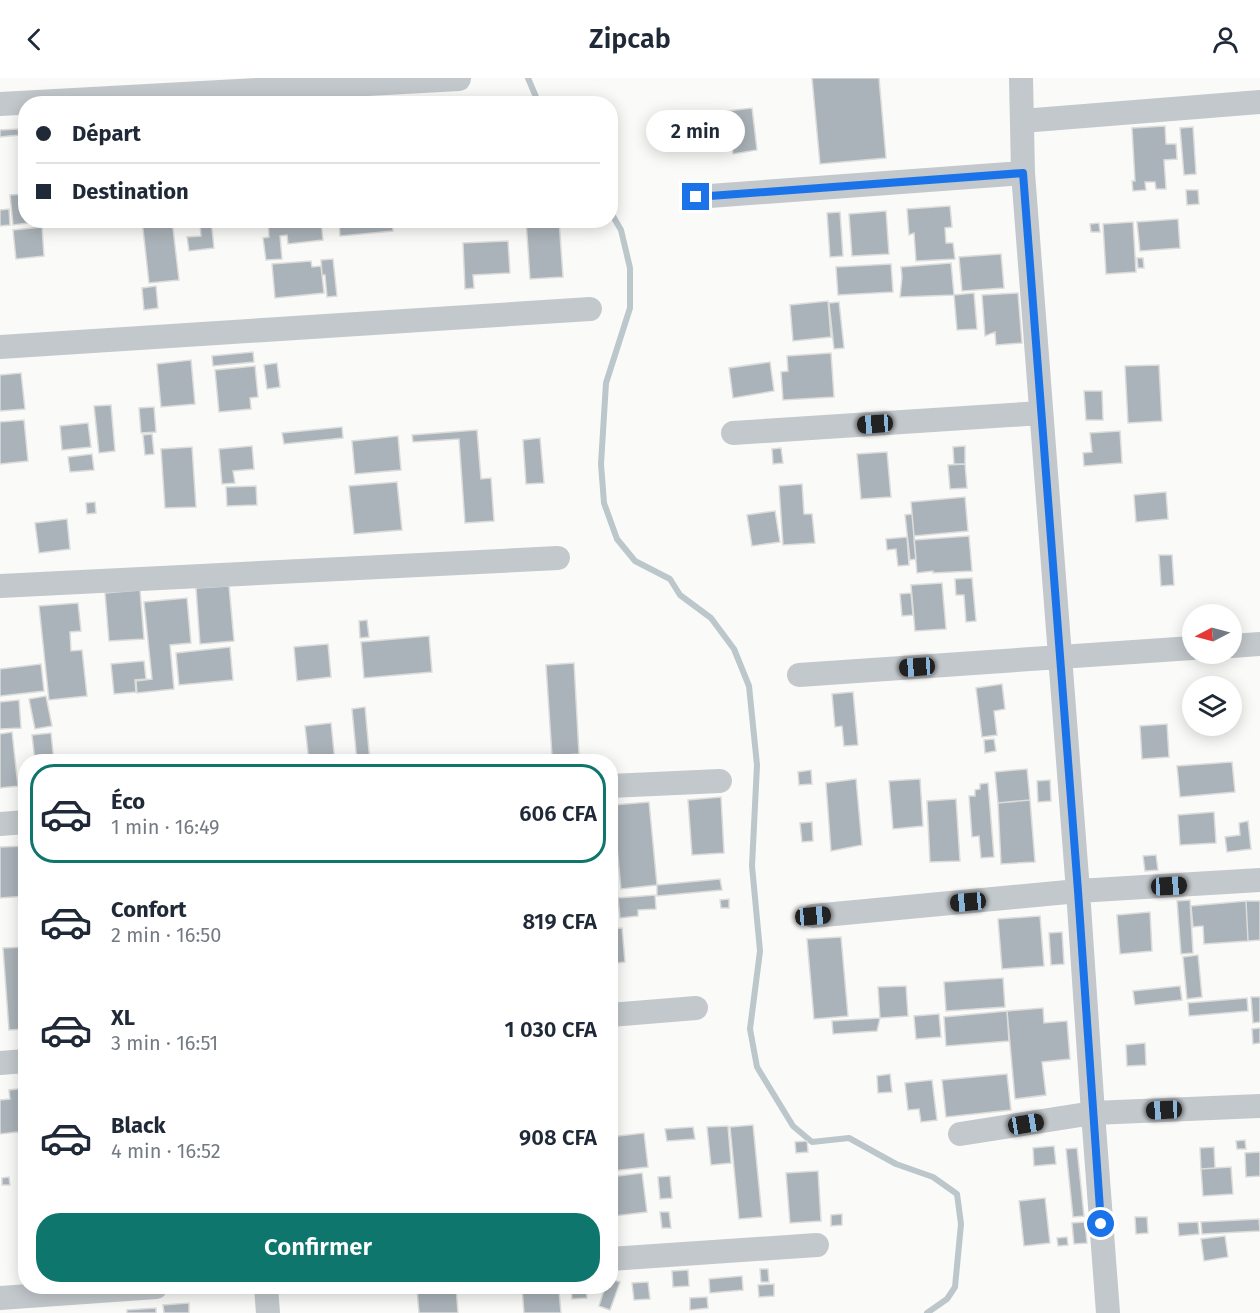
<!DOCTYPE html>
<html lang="fr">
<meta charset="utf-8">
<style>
body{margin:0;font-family:"Fira Sans",sans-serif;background:#f2f2f3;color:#1f2937;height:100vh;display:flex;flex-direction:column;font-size:22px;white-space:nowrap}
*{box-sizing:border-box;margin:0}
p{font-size:20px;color:#747a83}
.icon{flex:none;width:33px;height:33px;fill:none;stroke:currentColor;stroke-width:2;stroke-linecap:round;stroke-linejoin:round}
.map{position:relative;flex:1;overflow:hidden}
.drawer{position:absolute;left:18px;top:676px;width:600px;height:540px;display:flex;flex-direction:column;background:#fff;border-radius:24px;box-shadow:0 3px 15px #0003}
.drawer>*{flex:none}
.hud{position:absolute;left:18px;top:18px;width:600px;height:132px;border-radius:24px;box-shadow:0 3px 15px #0003;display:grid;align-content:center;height:132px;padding:0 18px;background:#fff}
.needle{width:39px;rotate:264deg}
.controls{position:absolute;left:1182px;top:526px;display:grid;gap:12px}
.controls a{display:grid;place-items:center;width:60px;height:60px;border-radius:50%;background:#fff;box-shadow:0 3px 15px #0003;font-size:30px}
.end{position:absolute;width:27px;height:27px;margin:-14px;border:8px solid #1a73e8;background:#fff;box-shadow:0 0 0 3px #fff}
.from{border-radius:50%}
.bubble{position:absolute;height:42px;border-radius:21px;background:#fff;box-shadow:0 3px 15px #0003;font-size:20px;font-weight:600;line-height:42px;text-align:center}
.car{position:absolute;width:18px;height:36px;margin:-18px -9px;border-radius:8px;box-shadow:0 0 4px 2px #0007;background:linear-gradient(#222 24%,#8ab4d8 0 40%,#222 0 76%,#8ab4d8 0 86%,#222 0)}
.hud b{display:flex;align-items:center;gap:21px;height:57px;font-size:22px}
.hud b+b{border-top:2px solid #e0e1e3}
.hud i{width:15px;height:15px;background:#1f2937}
ul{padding:10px 0 0;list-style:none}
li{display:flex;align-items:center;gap:18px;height:99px;margin:0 12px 9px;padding:0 6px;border:3px solid transparent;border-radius:24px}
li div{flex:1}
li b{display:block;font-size:22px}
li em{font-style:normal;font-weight:600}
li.active{border-color:#0f766e}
li>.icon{width:54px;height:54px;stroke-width:1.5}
.action{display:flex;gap:12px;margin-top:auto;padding:12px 18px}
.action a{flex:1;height:69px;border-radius:24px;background:#0f766e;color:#fff;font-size:24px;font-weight:600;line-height:69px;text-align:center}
header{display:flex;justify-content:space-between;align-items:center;height:78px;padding:0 18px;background:#fff;font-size:27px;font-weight:600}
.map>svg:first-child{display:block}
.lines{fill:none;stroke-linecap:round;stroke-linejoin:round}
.stream{stroke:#bbc7cb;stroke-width:6}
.building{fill:#aab3b9;stroke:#dcdcda;stroke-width:1.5}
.minor{stroke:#c3c8cc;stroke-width:24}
.route{stroke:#1a73e8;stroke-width:8}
</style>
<header><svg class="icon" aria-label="back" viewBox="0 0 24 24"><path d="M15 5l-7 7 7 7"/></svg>Zipcab<svg class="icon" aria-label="person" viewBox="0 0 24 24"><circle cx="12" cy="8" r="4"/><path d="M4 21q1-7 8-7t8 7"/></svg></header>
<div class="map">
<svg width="1260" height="1235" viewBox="0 0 1260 1235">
<rect width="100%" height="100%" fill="#fafaf8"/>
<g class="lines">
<path class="stream" d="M 528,0 L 539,26
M 610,133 L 621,152 L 630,190 L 630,230 L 606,305 L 601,386 L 604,425 L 617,461 L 635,483 L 670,501 L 680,517 L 711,540 L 734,571 L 749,608 L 757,687 L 752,788 L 760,873 L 750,951 L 757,989 L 793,1048 L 812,1064 L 849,1060 L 896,1086 L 933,1099 L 957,1116 L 961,1146 L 955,1209 L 947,1221 L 927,1235"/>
</g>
<path class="building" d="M 812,0 L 879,0 L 886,80 L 820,86 Z
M 752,30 L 757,72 L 733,76 L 727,33 Z
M 1165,48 L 1166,66 L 1176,66 L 1177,81 L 1164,82 L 1166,111 L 1156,111 L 1155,104 L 1145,104 L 1146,112 L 1133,113 L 1132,103 L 1135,103 L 1132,50 Z
M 1193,49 L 1196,96 L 1184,97 L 1180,50 Z
M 18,51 L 19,57 L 0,59 L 0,52 Z
M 1186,112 L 1198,112 L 1199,126 L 1187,127 Z
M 26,116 L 26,142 L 43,143 L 13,147 L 10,117 Z
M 950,128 L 952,149 L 945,150 L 946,165 L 953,165 L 955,181 L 916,183 L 914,155 L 909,157 L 907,131 Z
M 9,131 L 10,147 L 0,148 L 0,132 Z
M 886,133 L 889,176 L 852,178 L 849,136 Z
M 840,134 L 843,178 L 830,179 L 827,135 Z
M 1178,141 L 1180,170 L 1140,173 L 1137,144 Z
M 142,142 L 172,142 L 179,202 L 149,205 Z
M 204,142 L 211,142 L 214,170 L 189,173 L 187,159 L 201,158 L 200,147 L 205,147 Z
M 268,142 L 321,142 L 323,162 L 288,166 L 287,157 L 280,158 L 282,181 L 266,182 L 263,160 L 269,159 Z
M 339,142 L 392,142 L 393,153 L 340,158 Z
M 526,142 L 559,142 L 563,199 L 530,201 Z
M 1133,144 L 1136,194 L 1106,196 L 1103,146 Z
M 1099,145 L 1100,154 L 1091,154 L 1090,146 Z
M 42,149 L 44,178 L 16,181 L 13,152 Z
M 508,163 L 510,195 L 473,197 L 474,210 L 465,211 L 463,165 Z
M 1001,176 L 1004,210 L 962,213 L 959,179 Z
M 1137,180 L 1143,180 L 1144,190 L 1138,190 Z
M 333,181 L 337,218 L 327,219 L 325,197 L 322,197 L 321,182 Z
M 311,183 L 312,189 L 321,188 L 324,215 L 275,220 L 272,186 Z
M 951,185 L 954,217 L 900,219 L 902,199 L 901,189 Z
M 891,186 L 893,214 L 838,217 L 836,189 Z
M 156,208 L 158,230 L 144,232 L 142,210 Z
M 974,215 L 977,251 L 957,252 L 954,217 Z
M 1018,215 L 1022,265 L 996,267 L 995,254 L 985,258 L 982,217 Z
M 828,223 L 831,259 L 793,263 L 790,227 Z
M 839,224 L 844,270 L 834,271 L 829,225 Z
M 253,274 L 254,284 L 213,288 L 212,278 Z
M 831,275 L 834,319 L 783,322 L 781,294 L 788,293 L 787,278 Z
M 191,282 L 195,326 L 161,329 L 157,286 Z
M 770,284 L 774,313 L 733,320 L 729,290 Z
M 277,285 L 280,309 L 267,311 L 264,287 Z
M 1159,287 L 1162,343 L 1128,345 L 1125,288 Z
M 255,288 L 258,319 L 250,320 L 251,331 L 219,334 L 215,292 Z
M 21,295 L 25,331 L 0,333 L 0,297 Z
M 1084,313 L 1102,313 L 1103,342 L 1086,342 Z
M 111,327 L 115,373 L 99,375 L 94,328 Z
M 154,329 L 156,354 L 141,355 L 139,330 Z
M 24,342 L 28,383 L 0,386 L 0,344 Z
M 88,345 L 91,369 L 62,372 L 60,348 Z
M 342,349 L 343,360 L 284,366 L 282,355 Z
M 477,352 L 481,401 L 491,400 L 494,443 L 465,445 L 459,361 L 413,364 L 412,357 Z
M 1120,353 L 1122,385 L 1084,388 L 1083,375 L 1092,374 L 1090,355 Z
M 152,356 L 154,376 L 145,377 L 143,357 Z
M 398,358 L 401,392 L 355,396 L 352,363 Z
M 540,360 L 544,405 L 526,406 L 523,362 Z
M 252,368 L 254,391 L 233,393 L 235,405 L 222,406 L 219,371 Z
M 965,368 L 965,386 L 954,386 L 953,369 Z
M 192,369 L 196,429 L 165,430 L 161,371 Z
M 781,370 L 783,385 L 773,386 L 772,371 Z
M 887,374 L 891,419 L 861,421 L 857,376 Z
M 92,376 L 94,392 L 70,394 L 68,379 Z
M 965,386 L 967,410 L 950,411 L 948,387 Z
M 397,404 L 402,452 L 354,456 L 349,408 Z
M 802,406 L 804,436 L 812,436 L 815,465 L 783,467 L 779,408 Z
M 256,408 L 257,427 L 227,428 L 226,409 Z
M 1166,414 L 1168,441 L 1136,444 L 1134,417 Z
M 965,419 L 968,453 L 914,458 L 911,424 Z
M 95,424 L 96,435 L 87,436 L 86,425 Z
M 775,433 L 780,464 L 752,468 L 747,437 Z
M 912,436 L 916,481 L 910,482 L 905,437 Z
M 67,441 L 70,471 L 39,475 L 35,445 Z
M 969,458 L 972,493 L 933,495 L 933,493 L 917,495 L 914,462 Z
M 907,459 L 909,487 L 898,488 L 896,471 L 887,472 L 886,461 Z
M 1159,477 L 1172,477 L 1174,507 L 1161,508 Z
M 972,500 L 976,543 L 966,544 L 964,517 L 956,517 L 955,501 Z
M 942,505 L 946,551 L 915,553 L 911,507 Z
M 229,508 L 234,563 L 200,566 L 196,510 Z
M 140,512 L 144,561 L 109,563 L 105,515 Z
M 911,515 L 913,537 L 902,538 L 900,516 Z
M 187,520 L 191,565 L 170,567 L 174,611 L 137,615 L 136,603 L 152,601 L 144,524 Z
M 78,525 L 81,553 L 70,554 L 71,573 L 82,572 L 87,618 L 49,622 L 39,528 Z
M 367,542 L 369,559 L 360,560 L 359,543 Z
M 429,558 L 432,594 L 364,600 L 361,564 Z
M 328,566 L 331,599 L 297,603 L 294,569 Z
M 230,569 L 233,602 L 179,607 L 176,575 Z
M 144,583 L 146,601 L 135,602 L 136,614 L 114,616 L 111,586 Z
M 574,585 L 579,676 L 552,678 L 546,587 Z
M 41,586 L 44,613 L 0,618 L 0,591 Z
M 1002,606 L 1005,631 L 994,633 L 997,657 L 982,659 L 976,610 Z
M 853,614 L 858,667 L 844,668 L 842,648 L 835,649 L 832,616 Z
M 46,618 L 52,648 L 35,651 L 29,621 Z
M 19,622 L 21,650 L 0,651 L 0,624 Z
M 365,629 L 370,684 L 357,684 L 352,631 Z
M 331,645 L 335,684 L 309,684 L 305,648 Z
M 1167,646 L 1169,679 L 1142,681 L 1140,648 Z
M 12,654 L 18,708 L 0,710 L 0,656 Z
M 51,655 L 54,684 L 35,684 L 32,657 Z
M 994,661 L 996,673 L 985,675 L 984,662 Z
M 1232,684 L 1235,714 L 1180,719 L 1177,688 Z
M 1027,691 L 1030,722 L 998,725 L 995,694 Z
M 811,692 L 812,706 L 799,707 L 798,694 Z
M 856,701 L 862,767 L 831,773 L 826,705 Z
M 920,701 L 923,748 L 893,751 L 889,703 Z
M 1050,702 L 1051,723 L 1038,724 L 1037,703 Z
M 988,705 L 994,779 L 981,780 L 979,758 L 972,759 L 969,718 L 975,718 L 975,712 L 980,711 L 980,706 Z
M 721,719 L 724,775 L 692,777 L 688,722 Z
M 956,721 L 960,783 L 930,784 L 927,723 Z
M 1030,722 L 1035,784 L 1001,786 L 998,725 Z
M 649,724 L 657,807 L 621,811 L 613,727 Z
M 1214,734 L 1216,765 L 1180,767 L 1178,737 Z
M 1248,743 L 1251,771 L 1227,774 L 1225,759 L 1240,757 L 1239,745 Z
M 812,744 L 813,763 L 802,764 L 800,745 Z
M 26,768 L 26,818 L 0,820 L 0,769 Z
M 1156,777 L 1158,792 L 1145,793 L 1143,778 Z
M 720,801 L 722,812 L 657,818 L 657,807 Z
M 655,817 L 656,831 L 638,832 L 638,838 L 620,840 L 618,820 Z
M 729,821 L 729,830 L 721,830 L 720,822 Z
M 1190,822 L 1193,875 L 1181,876 L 1177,823 Z
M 1246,823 L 1260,823 L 1260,862 L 1248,863 Z
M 1246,823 L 1248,863 L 1204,866 L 1203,848 L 1193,849 L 1191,828 Z
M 610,824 L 613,824 L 615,849 L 610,850 Z
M 1150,834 L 1152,873 L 1120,876 L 1117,837 Z
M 1040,838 L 1044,888 L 1002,891 L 998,841 Z
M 622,850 L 625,884 L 610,886 L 610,851 Z
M 1062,854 L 1064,886 L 1051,887 L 1049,855 Z
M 841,859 L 848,938 L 814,941 L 807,861 Z
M 26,869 L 26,951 L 9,952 L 3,870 Z
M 1198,877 L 1202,919 L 1187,921 L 1183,879 Z
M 1003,900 L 1005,929 L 946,933 L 944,904 Z
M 906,908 L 908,938 L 880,940 L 878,909 Z
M 1180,908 L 1182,922 L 1135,927 L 1133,913 Z
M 1251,919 L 1260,919 L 1260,944 L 1253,945 Z
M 1247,920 L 1248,933 L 1189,938 L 1188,925 Z
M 1043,930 L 1044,945 L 1067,943 L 1070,981 L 1042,984 L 1046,1017 L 1015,1021 L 1007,933 Z
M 1007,933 L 1009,963 L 946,968 L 944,939 Z
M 939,936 L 941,959 L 916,961 L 914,938 Z
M 880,940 L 877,953 L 833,956 L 832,943 Z
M 1260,950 L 1260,965 L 1253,966 L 1252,951 Z
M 1145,965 L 1146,987 L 1127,988 L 1126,967 Z
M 890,996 L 892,1014 L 878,1015 L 877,998 Z
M 1007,996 L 1011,1032 L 946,1039 L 942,1002 Z
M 932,1002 L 937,1042 L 921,1044 L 919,1031 L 908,1032 L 905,1005 Z
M 26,1010 L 26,1053 L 0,1056 L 0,1022 L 10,1021 L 9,1012 Z
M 753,1047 L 762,1139 L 739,1141 L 730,1049 Z
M 728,1048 L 731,1085 L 711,1087 L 707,1049 Z
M 693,1049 L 695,1061 L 667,1063 L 665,1051 Z
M 644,1055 L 648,1089 L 611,1093 L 610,1059 Z
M 1245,1062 L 1246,1071 L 1237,1071 L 1236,1063 Z
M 807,1063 L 808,1074 L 796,1075 L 795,1064 Z
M 1054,1068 L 1056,1086 L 1034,1088 L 1033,1070 Z
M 1214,1069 L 1215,1090 L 1201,1091 L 1200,1070 Z
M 1077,1070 L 1084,1138 L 1073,1139 L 1066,1071 Z
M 1260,1074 L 1260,1098 L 1246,1099 L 1245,1075 Z
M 1231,1089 L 1233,1116 L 1203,1118 L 1201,1091 Z
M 818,1093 L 821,1143 L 790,1145 L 786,1095 Z
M 642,1095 L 647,1134 L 614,1138 L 610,1099 Z
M 670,1098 L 672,1120 L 660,1121 L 658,1099 Z
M 9,1099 L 10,1107 L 2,1107 L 2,1100 Z
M 1045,1120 L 1050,1165 L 1024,1168 L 1019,1123 Z
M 660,1134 L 669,1134 L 671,1150 L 662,1150 Z
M 842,1136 L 842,1147 L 831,1148 L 831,1137 Z
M 1135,1139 L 1147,1139 L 1148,1155 L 1136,1156 Z
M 1259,1141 L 1260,1153 L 1202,1156 L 1201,1144 Z
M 1085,1144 L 1087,1165 L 1074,1166 L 1072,1145 Z
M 1198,1144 L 1199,1156 L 1179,1158 L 1178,1145 Z
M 1225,1158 L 1228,1179 L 1204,1183 L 1201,1161 Z
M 1067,1159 L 1068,1167 L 1058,1168 L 1057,1160 Z
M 760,1191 L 768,1191 L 769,1204 L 761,1204 Z
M 688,1192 L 689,1208 L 673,1209 L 672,1193 Z
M 742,1198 L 743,1212 L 710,1215 L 709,1201 Z
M 610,1201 L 620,1204 L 610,1232 L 599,1228 L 605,1209 L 610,1209 Z
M 648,1204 L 650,1221 L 634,1222 L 632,1205 Z
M 774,1206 L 774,1218 L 759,1219 L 758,1207 Z
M 456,1209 L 458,1235 L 419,1235 L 417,1212 Z
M 522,1209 L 553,1209 L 553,1214 L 559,1213 L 561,1235 L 524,1235 Z
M 571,1209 L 586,1209 L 587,1220 L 572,1221 Z
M 707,1219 L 708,1230 L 690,1232 L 690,1220 Z
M 189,1225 L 189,1235 L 164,1235 L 163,1227 Z
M 156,1230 L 156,1235 L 127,1235 L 127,1232 Z"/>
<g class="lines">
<path class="minor" d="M 1021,0 L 1023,95 L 1078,813 L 1093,1035 L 1108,1235
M 0,26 L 459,1
M 1022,43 L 1260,24
M 696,119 L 1023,95
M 0,269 L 590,231
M 733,355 L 1041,335
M 0,508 L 558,480
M 1232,568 L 1260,566
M 799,597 L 1192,570
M 610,708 L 720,703
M 0,746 L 26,744
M 813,838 L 1078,813 L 1260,802
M 610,937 L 696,930
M 0,985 L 26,983
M 960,1056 L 1093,1035 L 1260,1028
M 610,1181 L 817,1167
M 266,1209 L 268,1235
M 0,1220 L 156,1209"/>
</g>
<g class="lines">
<path class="route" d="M 696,119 L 1023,95 L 1078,813 L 1101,1146"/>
</g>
</svg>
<div class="controls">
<a><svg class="needle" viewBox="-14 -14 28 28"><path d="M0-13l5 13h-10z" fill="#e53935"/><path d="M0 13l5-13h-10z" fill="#747a83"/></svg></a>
<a><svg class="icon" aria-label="layers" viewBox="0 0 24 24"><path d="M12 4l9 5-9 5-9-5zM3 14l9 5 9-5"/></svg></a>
</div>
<i class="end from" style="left:1101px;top:1146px"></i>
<i class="end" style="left:696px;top:119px"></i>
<div class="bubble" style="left:646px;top:32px;width:99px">2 min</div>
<i class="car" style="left:875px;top:346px;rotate:266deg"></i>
<i class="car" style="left:917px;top:589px;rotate:266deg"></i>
<i class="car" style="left:1169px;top:808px;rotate:87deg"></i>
<i class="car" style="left:968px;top:824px;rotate:265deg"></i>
<i class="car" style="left:813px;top:838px;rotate:85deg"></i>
<i class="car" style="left:1164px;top:1032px;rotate:267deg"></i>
<i class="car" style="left:1026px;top:1046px;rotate:81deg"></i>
<div class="hud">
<b><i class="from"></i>Départ</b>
<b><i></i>Destination</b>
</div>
<section class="drawer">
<ul>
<li class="active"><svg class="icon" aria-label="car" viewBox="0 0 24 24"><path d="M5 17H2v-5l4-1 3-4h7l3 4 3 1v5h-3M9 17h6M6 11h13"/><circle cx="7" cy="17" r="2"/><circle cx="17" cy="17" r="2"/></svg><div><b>Éco</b><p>1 min · 16:49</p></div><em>606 CFA</em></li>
<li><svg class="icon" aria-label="car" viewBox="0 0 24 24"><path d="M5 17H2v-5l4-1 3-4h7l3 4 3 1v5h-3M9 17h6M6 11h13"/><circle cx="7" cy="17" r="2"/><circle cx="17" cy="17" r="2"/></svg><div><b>Confort</b><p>2 min · 16:50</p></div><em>819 CFA</em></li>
<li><svg class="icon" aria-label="car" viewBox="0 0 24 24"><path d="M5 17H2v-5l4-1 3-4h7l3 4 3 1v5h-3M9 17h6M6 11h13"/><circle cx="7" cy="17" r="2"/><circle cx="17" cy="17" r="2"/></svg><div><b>XL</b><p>3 min · 16:51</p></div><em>1 030 CFA</em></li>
<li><svg class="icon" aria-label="car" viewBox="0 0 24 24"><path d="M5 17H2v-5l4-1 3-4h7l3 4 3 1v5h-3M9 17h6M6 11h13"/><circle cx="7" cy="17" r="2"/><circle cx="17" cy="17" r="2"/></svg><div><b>Black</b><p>4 min · 16:52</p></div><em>908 CFA</em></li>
</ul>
<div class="action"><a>Confirmer</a></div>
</section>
</div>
